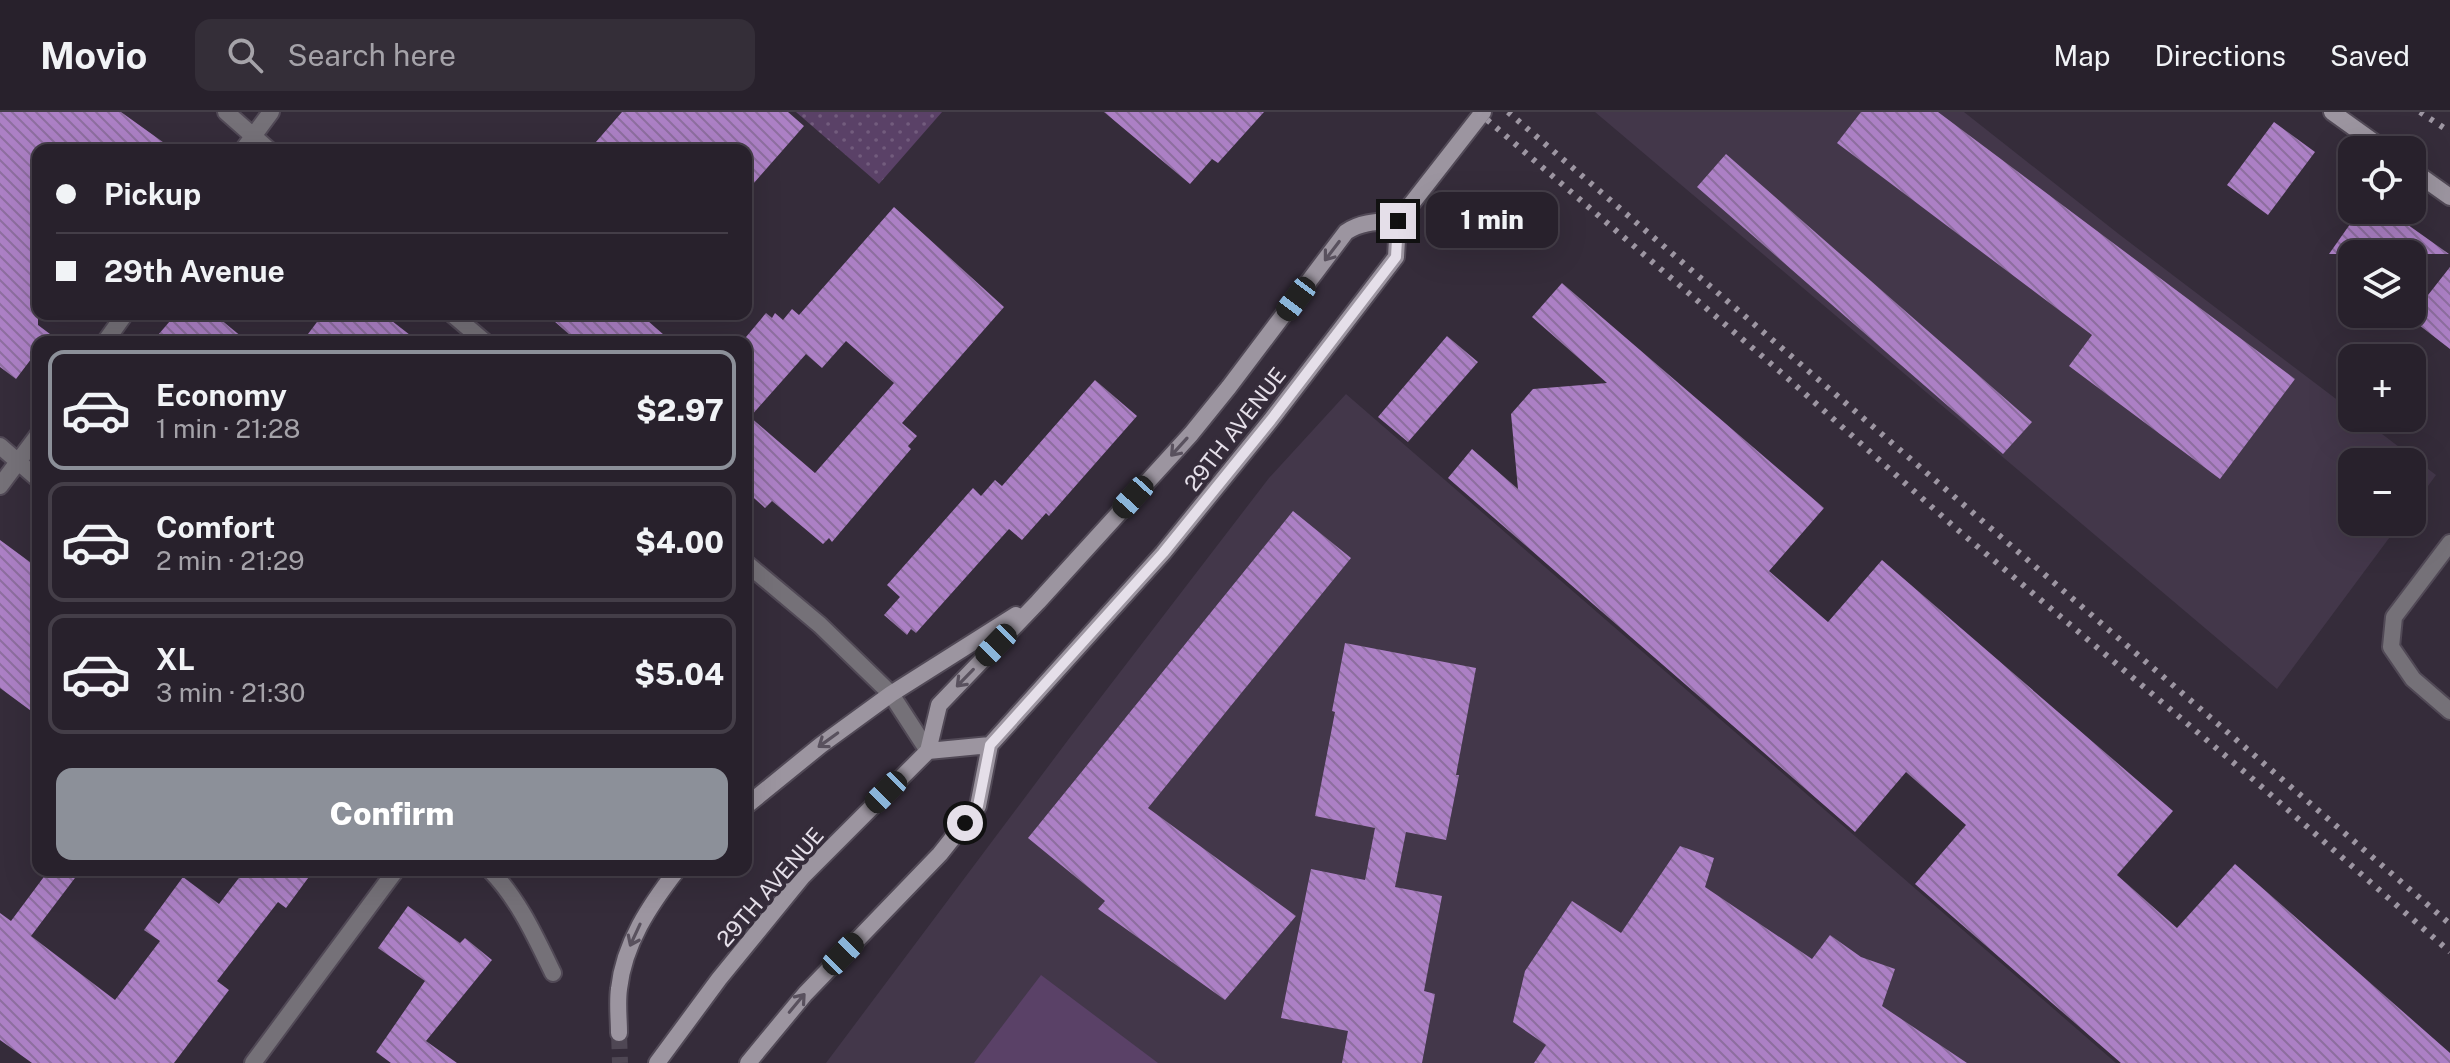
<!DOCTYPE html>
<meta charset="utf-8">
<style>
body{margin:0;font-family:"Public Sans",sans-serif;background:#342e38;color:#f1f3f6;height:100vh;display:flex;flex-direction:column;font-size:30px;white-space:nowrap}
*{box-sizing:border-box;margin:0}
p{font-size:26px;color:#a5a3a9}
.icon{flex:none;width:44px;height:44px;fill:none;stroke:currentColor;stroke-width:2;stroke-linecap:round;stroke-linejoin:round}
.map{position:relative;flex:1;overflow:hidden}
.details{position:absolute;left:32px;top:224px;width:720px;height:540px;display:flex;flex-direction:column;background:#28212c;border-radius:16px;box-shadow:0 8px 32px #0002,0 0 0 2px #443e48}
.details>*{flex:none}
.top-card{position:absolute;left:32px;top:32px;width:720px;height:176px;border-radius:16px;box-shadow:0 8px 32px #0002,0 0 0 2px #443e48;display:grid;align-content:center;height:176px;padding:0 24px;background:#28212c}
.buttons{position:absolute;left:2338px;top:24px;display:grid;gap:16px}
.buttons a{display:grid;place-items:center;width:88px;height:88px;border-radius:16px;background:#28212c;box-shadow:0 8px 32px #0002,0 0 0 2px #443e48;font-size:40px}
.end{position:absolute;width:36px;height:36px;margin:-18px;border:10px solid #e5dfe9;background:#111;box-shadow:0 0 0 4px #111}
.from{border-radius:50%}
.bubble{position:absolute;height:56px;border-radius:16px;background:#28212c;box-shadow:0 8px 32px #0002,0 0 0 2px #443e48;font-size:26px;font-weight:800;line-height:56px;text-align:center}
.car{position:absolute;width:24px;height:48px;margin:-24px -12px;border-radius:10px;box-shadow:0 0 6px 2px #0007;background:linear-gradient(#222 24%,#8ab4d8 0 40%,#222 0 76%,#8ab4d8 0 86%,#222 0)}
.top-card b{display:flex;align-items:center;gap:28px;height:76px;font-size:30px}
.top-card b+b{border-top:2px solid #443e48}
.top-card i{width:20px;height:20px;background:#f1f3f6}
ul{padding:14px 0 0;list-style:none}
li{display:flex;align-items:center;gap:24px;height:120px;margin:0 16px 12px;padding:0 8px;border:4px solid #443e48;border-radius:16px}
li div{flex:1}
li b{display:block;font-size:30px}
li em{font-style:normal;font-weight:800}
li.active{border-color:#8c9099}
li>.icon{width:72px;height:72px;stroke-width:1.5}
.cta{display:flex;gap:16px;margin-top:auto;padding:16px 24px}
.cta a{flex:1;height:92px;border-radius:16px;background:#8c9099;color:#fff;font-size:32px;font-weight:800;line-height:92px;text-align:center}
header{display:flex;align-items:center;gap:48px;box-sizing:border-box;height:112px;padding:0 40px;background:#28212c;border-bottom:2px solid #443e48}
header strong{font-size:38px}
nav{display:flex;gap:44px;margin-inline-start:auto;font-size:28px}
.search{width:560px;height:72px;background:#342e38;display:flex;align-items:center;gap:20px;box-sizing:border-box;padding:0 28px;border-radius:16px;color:#a5a3a9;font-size:30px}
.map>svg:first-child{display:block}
.built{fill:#43374a}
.grass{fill:url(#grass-dots)}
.pitch{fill:#5a4167}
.building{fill:url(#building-back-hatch);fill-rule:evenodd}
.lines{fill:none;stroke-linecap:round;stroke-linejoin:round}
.secondary-tunnel{stroke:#4f4754;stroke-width:16;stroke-dasharray:16 8;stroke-linecap:butt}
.street-casing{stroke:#514956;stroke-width:20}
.secondary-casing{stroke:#514956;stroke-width:20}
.street{stroke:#757178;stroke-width:16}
.secondary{stroke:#9c95a0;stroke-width:16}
.rail{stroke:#9d96a2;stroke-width:6;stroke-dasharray:4 8;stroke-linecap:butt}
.oneway{stroke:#59515e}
.route{stroke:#e5dfe9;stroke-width:10}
.labels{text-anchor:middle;stroke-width:8;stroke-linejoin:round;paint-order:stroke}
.street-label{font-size:22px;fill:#e5dfe9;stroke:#352c3a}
</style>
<header>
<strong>Movio</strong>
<div class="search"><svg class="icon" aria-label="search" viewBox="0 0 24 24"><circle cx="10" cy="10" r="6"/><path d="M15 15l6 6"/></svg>Search here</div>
<nav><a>Map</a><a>Directions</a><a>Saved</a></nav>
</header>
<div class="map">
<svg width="2450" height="951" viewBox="0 0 2450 951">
<defs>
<pattern id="grass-dots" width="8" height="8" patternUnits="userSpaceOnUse" patternTransform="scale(2)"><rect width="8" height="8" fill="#5a4167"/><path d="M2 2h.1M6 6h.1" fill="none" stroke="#725c7d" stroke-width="1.8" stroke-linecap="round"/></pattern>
<pattern id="building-back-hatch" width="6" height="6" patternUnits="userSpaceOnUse" patternTransform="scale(2)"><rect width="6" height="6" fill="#ac80c5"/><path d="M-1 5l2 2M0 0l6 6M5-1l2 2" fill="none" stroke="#8d6e9f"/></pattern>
</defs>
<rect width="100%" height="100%" fill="#352c3a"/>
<path class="built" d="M 1595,0 L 1964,0 L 2120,123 L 2352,299 L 2352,306 L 2361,306 L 2436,363 L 2412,396 L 2412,350 L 2352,350 L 2352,410 L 2401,410 L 2277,577 Z
M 1346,282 L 2116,951 L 826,951 L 1068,628 L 1269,366 Z"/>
<path class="grass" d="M 796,0 L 942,0 L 879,72 Z"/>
<path class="pitch" d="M 1041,863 L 1158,951 L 974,951 Z"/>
<path class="building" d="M 0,0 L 121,0 L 174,38 L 38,38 L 38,213 L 50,222 L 44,230 L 38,230 L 38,238 L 16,267 L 0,255 Z
M 622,0 L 788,0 L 804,14 L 746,80 L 746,38 L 589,38 Z
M 1104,0 L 1264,0 L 1218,51 L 1212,47 L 1190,72 Z
M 1861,0 L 1938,0 L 2295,267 L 2220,367 L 2069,254 L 2092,223 L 1837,31 Z
M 2274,10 L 2315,40 L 2268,103 L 2227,73 Z
M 1726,42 L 2032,310 L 2003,342 L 1697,75 Z
M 894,95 L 1004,195 L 902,311 L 917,324 L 908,334 L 911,337 L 832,430 L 829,426 L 823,432 L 772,389 L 765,396 L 746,379 L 746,225 L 766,201 L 772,206 L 775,201 L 783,208 L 792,197 L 799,203 ZM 846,229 L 894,271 L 815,361 L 750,305 L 806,242 L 822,256 Z
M 2360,98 L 2387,98 L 2449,142 L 2329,142 Z
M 2450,155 L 2450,237 L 2410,206 Z
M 1562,171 L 1824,396 L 1769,459 L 1828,510 L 1882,448 L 2173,699 L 2117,763 L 2177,816 L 2235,752 L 2450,941 L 2450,951 L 2121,951 L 1915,772 L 1966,713 L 1906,660 L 1855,720 L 1448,366 L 1472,337 L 1518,377 L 1511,302 L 1533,277 L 1607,271 L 1532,205 Z
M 176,202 L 214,202 L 248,230 L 152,230 Z
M 323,202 L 383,202 L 419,230 L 302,230 Z
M 546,202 L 640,202 L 672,230 L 578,230 Z
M 1447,224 L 1478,250 L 1408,330 L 1378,305 Z
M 1095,268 L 1137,304 L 1049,404 L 1046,401 L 1022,428 L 1009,417 L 916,521 L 911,517 L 907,523 L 884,503 L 900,485 L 887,473 L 973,376 L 981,384 L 995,368 L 1002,374 Z
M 1293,399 L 1351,446 L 1148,696 L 1296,804 L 1225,888 L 1098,797 L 1105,789 L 1028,726 Z
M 0,428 L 38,456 L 38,604 L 0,576 Z
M 1345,531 L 1476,556 L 1456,663 L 1459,663 L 1446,728 L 1406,720 L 1395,775 L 1442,784 L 1424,879 L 1435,882 L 1422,951 L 1342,951 L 1348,919 L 1281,906 L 1311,757 L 1365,768 L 1375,716 L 1315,704 L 1335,600 L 1332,599 Z
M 1680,734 L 1714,746 L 1705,775 L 1812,847 L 1830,823 L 1861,845 L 1895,857 L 1882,894 L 1967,951 L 1534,951 L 1546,933 L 1513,910 L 1525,859 L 1572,789 L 1621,821 Z
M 49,758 L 81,758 L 31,824 L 115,888 L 160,829 L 144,818 L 183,765 L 219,792 L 245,758 L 314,758 L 286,796 L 278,790 L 217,869 L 229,878 L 174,951 L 32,951 L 0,928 L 0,801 L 11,809 Z
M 408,794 L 460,831 L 465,826 L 492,848 L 426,929 L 457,951 L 391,951 L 376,940 L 425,869 L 378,836 Z"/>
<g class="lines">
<path class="secondary-tunnel" d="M 619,921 L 620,951"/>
<defs>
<path id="street" d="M 226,0 L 269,38
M 243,38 L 271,0
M 452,202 L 485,230
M 105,230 L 125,202
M 0,334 L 38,367
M 0,374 L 38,323
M 2450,431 L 2394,505 L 2391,535 L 2413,567 L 2450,599
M 746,451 L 820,513 L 891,582 L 928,639
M 490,758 C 519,788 535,824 553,861
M 253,951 L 396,758"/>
<path id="secondary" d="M 2332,0 L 2385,38
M 2412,58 L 2450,85
M 928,639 L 990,633 L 1163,441 L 1271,308 L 1396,145 L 1398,109 L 1483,0
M 746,694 L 821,633 L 891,582 L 1016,503
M 619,921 C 619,907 617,891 619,877 C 624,831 650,793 677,758
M 657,951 L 719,867 L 803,764 L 928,639 L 939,593 L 1038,490 L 1191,322 L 1229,275 L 1346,120 C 1362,109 1379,110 1398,109
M 748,951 L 805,882 L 940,742 L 978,694 L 990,633"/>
</defs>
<use href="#street" class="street-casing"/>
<use href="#secondary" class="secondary-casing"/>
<use href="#street" class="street"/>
<use href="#secondary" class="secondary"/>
<path class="rail" d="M 1478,0 L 1784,263 L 1952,413 L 2247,662 L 2450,840
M 1508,0 L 2450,812
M 2420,0 L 2450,20"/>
</g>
<defs><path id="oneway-shaft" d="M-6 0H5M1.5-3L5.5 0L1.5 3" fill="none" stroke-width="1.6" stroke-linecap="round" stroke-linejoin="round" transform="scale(2)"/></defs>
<g class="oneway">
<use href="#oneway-shaft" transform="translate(1332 139) rotate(127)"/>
<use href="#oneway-shaft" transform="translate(1179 335) rotate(132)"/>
<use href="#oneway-shaft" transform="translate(965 566) rotate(134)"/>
<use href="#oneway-shaft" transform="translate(828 628) rotate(144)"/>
<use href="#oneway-shaft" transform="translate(635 823) rotate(115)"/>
<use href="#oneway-shaft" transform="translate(797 891) rotate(-50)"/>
</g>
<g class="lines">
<path class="route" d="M 965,711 L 978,694 L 990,633 L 1163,441 L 1271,308 L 1396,145 L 1398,109"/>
</g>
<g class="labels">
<g class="street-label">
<text transform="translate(1235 317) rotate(-52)" y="8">29TH AVENUE</text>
<text transform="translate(770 775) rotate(-49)" y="8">29TH AVENUE</text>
</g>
</g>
</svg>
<div class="buttons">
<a><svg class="icon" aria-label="locate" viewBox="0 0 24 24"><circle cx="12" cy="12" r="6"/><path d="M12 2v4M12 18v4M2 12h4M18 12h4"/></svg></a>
<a><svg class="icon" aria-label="layers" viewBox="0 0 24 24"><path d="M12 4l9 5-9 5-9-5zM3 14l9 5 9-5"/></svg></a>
<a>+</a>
<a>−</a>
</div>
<i class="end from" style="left:965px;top:711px"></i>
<i class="end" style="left:1398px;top:109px"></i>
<div class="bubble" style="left:1426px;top:80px;width:132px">1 min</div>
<i class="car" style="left:1296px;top:187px;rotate:217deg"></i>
<i class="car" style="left:1133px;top:385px;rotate:222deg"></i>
<i class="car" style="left:996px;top:533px;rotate:224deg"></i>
<i class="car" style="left:886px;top:680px;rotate:225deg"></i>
<i class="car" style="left:843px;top:842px;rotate:44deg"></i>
<div class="top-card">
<b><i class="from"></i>Pickup</b>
<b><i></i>29th Avenue</b>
</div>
<section class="details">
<ul>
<li class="active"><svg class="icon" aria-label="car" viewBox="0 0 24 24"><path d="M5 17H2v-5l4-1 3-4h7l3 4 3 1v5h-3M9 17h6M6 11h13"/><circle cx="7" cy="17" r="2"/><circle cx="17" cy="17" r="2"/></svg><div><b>Economy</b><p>1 min · 21:28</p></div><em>$2.97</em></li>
<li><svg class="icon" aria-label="car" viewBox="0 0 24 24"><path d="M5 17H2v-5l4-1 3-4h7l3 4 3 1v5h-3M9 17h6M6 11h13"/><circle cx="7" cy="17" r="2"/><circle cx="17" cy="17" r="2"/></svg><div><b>Comfort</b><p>2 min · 21:29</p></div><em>$4.00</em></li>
<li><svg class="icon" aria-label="car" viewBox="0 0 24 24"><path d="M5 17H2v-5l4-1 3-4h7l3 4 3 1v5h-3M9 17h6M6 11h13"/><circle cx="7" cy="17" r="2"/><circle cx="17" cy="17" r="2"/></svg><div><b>XL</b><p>3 min · 21:30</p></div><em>$5.04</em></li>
</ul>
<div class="cta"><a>Confirm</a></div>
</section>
</div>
